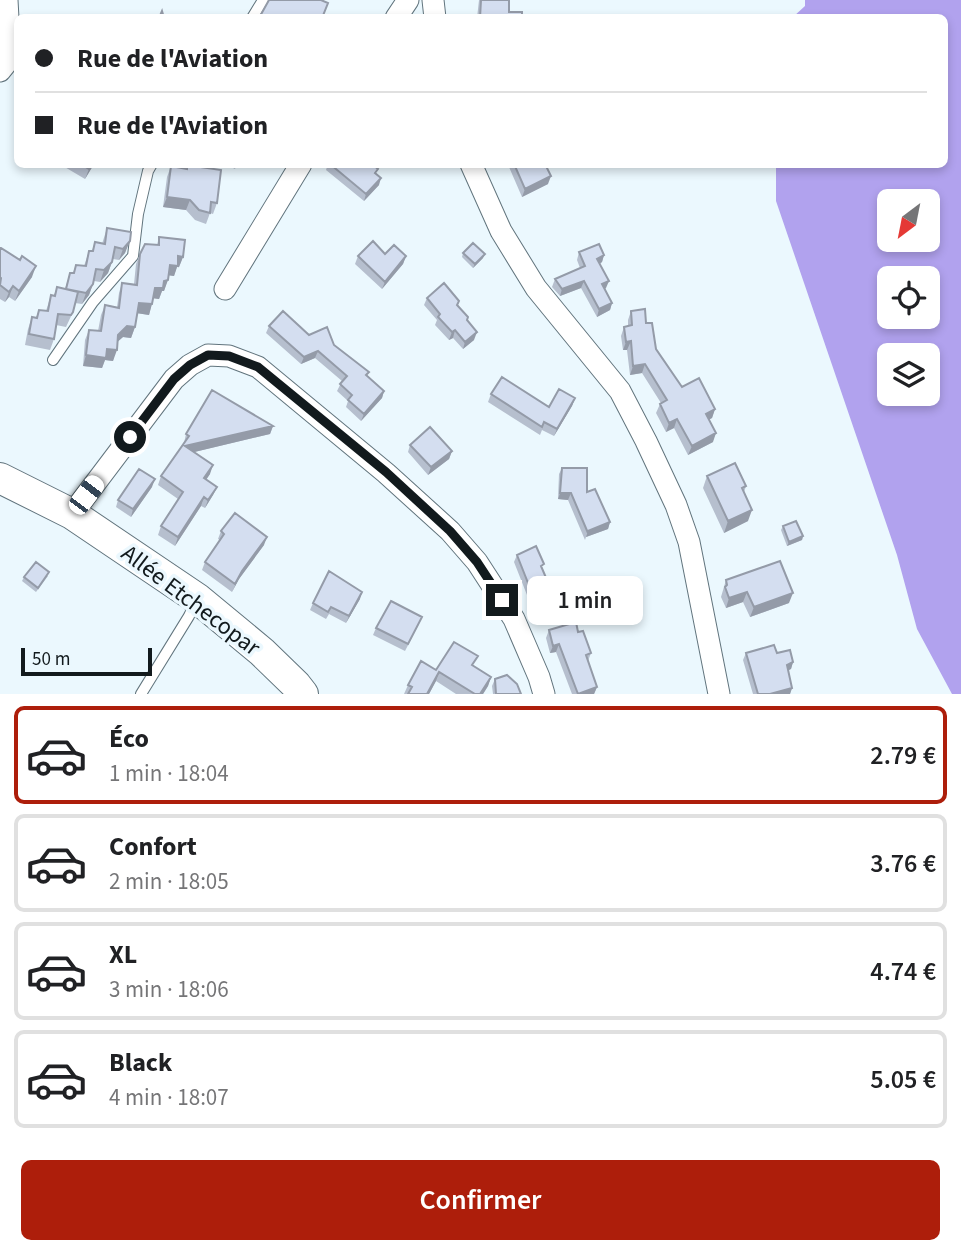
<!DOCTYPE html>
<html lang="fr">
<meta charset="utf-8">
<style>
body{margin:0;font-family:"Source Sans 3",sans-serif;background:#f2f2f2;color:#202124;height:100vh;display:flex;flex-direction:column;font-size:26px;white-space:nowrap}
*{box-sizing:border-box;margin:0}
p{font-size:23px;color:#757577}
.icon{flex:none;width:38px;height:38px;fill:none;stroke:currentColor;stroke-width:2;stroke-linecap:round;stroke-linejoin:round}
.map{position:relative;height:694px;overflow:hidden}
.sheet{display:flex;flex-direction:column;background:#fff;flex:1}
.sheet>*{flex:none}
.banner{position:absolute;left:14px;top:14px;width:934px;height:154px;border-radius:10px;box-shadow:0 4px 10px #0003;display:grid;align-content:center;height:154px;padding:0 21px;background:#fff}
.needle{width:46px;rotate:212deg}
.fabs{position:absolute;left:877px;top:189px;display:grid;gap:14px}
.fabs a{display:grid;place-items:center;width:63px;height:63px;border-radius:10px;background:#fff;box-shadow:0 4px 10px #0003;font-size:35px}
.scale{position:absolute;left:21px;bottom:18px;width:131px;box-sizing:border-box;padding-left:7px;border:4px solid #121a1d;border-top:0;font-size:19px;line-height:24px;white-space:nowrap;color:#121a1d;-webkit-text-stroke:5px #ebf8fe;paint-order:stroke}
.end{position:absolute;width:32px;height:32px;margin:-16px;border:9px solid #121a1d;background:#fff;box-shadow:0 0 0 4px #fff}
.from{border-radius:50%}
.bubble{position:absolute;height:49px;border-radius:10px;background:#fff;box-shadow:0 4px 10px #0003;font-size:23px;font-weight:600;line-height:49px;text-align:center}
.car{position:absolute;width:21px;height:42px;margin:-21px -10px;border-radius:9px;box-shadow:0 0 5px 2px #0007;background:linear-gradient(#fff 24%,#345 0 40%,#fff 0 76%,#345 0 86%,#fff 0)}
.banner b{display:flex;align-items:center;gap:24px;height:66px;font-size:26px}
.banner b+b{border-top:2px solid #e0e0e0}
.banner i{width:18px;height:18px;background:#202124}
ul{padding:12px 0 0;list-style:none}
li{display:flex;align-items:center;gap:21px;height:98px;margin:0 14px 10px;padding:0 7px;border:4px solid #e0e0e0;border-radius:10px}
li div{flex:1}
li b{display:block;font-size:26px}
li em{font-style:normal;font-weight:600}
li.on{border-color:#ad1e0b}
li>.icon{width:63px;height:63px;stroke-width:1.5}
.cta{display:flex;gap:14px;margin-top:auto;padding:14px 21px}
.cta a{flex:1;height:80px;border-radius:10px;background:#ad1e0b;color:#fff;font-size:28px;font-weight:600;line-height:80px;text-align:center}
.map>svg:first-child{display:block}
.water{fill:#b1a2ee;fill-rule:evenodd}
.lines{fill:none;stroke-linecap:round;stroke-linejoin:round}
.lane-casing{stroke:#61747d;stroke-width:12}
.street-casing{stroke:#61747d;stroke-width:23}
.secondary-casing{stroke:#61747d;stroke-width:32}
.lane{stroke:#fff;stroke-width:10}
.street{stroke:#fff;stroke-width:21}
.secondary{stroke:#fff;stroke-width:30}
.wall{fill:#b6bfce}
.shaded-wall{fill:#949ba8}
.building{fill:#d4def0;stroke:#949ba8;stroke-width:2}
.route{stroke:#121a1d;stroke-width:9}
.labels{text-anchor:middle;stroke-width:7;stroke-linejoin:round;paint-order:stroke}
.street-label{font-size:24px;fill:#121a1d;stroke:#ebf8fe}
</style>
<div class="map">
<svg width="961" height="694" viewBox="0 0 961 694">
<rect width="100%" height="100%" fill="#ebf8fe"/>
<path class="water" d="M 805,0 L 961,0 L 961,694 L 952,694 L 917,629 L 897,555 L 776,201 L 776,165 L 945,164 L 945,18 L 793,17 L 805,6 ZM 889,201 L 928,201 L 928,240 L 889,240 ZM 889,278 L 928,278 L 928,317 L 889,317 ZM 889,355 L 928,355 L 928,394 L 889,394 Z"/>
<g class="lines">
<defs>
<path id="lane" d="M 252,18 L 263,0
M 53,360 L 93,302 L 133,256 L 138,214 L 148,171 L 152,164
M 141,694 L 189,616 L 196,601"/>
<path id="street" d="M 433,0 L 435,18
M 396,18 L 408,0
M 0,71 L 8,61 L 10,55 L 7,0
M 471,164 L 501,231 L 536,288 L 620,391 L 646,441 L 676,505 L 689,542 L 719,694
M 225,289 L 301,164
M 72,514 L 174,379 L 190,365 L 208,355 L 229,356 L 258,367 L 386,473 L 450,531 L 477,562 L 514,619 L 539,677 L 544,694"/>
<path id="secondary" d="M 0,478 L 72,514 L 198,599 L 262,652 L 296,685 L 303,694"/>
</defs>
<use href="#lane" class="lane-casing"/>
<use href="#street" class="street-casing"/>
<use href="#secondary" class="secondary-casing"/>
<use href="#lane" class="lane"/>
<use href="#street" class="street"/>
<use href="#secondary" class="secondary"/>
</g>
<path class="wall" d="M 479,0 L 509,0 L 509,12 L 522,18 L 477,18 Z
M 64,164 L 94,164 L 85,179 L 63,166 Z
M 225,164 L 237,164 L 235,169 Z
M 325,164 L 372,164 L 376,174 L 379,185 L 364,201 L 326,170 L 327,167 L 325,166 Z
M 510,164 L 545,164 L 548,184 L 522,197 L 509,167 Z
M 171,166 L 217,203 L 213,214 L 210,213 L 206,224 L 195,220 L 186,210 L 163,207 L 167,177 Z
M 107,228 L 131,232 L 125,253 L 119,260 L 113,259 L 108,273 L 100,282 L 94,281 L 89,295 L 82,304 L 75,303 L 73,312 L 66,327 L 56,325 L 54,339 L 50,350 L 25,345 L 28,329 L 32,317 L 36,318 L 39,310 L 46,311 L 51,295 L 54,295 L 57,287 L 65,289 L 70,273 L 73,273 L 76,265 L 84,266 L 89,251 L 92,251 L 95,242 L 102,244 Z
M 159,237 L 183,257 L 179,267 L 177,267 L 174,276 L 169,275 L 164,291 L 162,291 L 159,299 L 153,298 L 149,315 L 137,313 L 135,327 L 131,338 L 123,337 L 117,342 L 113,361 L 105,360 L 102,368 L 83,366 L 85,340 L 89,330 L 98,331 L 101,315 L 105,305 L 117,307 L 119,293 L 122,283 L 134,284 L 136,264 L 140,254 L 157,245 Z
M 0,248 L 32,277 L 15,301 L 9,297 L 5,302 L 0,299 Z
M 579,252 L 604,255 L 602,262 L 600,264 L 606,288 L 605,289 L 612,303 L 610,310 L 597,317 L 581,288 L 560,296 L 552,287 L 555,279 L 580,268 L 577,260 Z
M 463,253 L 483,258 L 473,268 L 462,257 Z
M 385,254 L 406,256 L 403,264 L 382,289 L 355,264 L 358,256 Z
M 427,298 L 459,301 L 458,305 L 467,320 L 474,340 L 463,349 L 453,338 L 449,340 L 435,325 L 437,320 L 424,305 Z
M 631,311 L 646,323 L 656,349 L 682,387 L 715,409 L 712,418 L 709,419 L 713,442 L 688,455 L 674,428 L 666,432 L 656,413 L 660,404 L 661,403 L 642,373 L 630,375 L 627,350 L 623,350 L 621,336 L 624,327 L 628,326 L 628,320 Z
M 269,326 L 309,335 L 334,345 L 384,391 L 382,398 L 361,421 L 346,407 L 348,401 L 337,391 L 342,381 L 315,358 L 301,364 L 266,333 Z
M 491,394 L 549,407 L 575,398 L 572,406 L 554,436 L 542,430 L 540,435 L 488,402 Z
M 273,426 L 270,434 L 194,452 L 210,474 L 206,480 L 217,487 L 213,495 L 205,508 L 201,506 L 175,546 L 158,535 L 161,526 L 178,499 L 158,485 L 161,476 L 184,443 L 186,434 Z
M 410,445 L 452,451 L 449,459 L 428,475 L 408,452 Z
M 562,468 L 587,492 L 610,522 L 608,529 L 586,537 L 585,540 L 568,500 L 558,499 L 559,474 Z
M 707,476 L 746,486 L 744,492 L 748,521 L 724,533 L 703,488 Z
M 152,487 L 131,517 L 116,507 L 118,500 Z
M 783,526 L 803,536 L 802,540 L 787,546 L 781,530 Z
M 221,531 L 264,545 L 239,579 L 232,592 L 202,570 L 205,562 L 220,540 L 218,539 Z
M 517,555 L 542,568 L 547,580 L 544,588 L 527,595 L 514,562 Z
M 48,576 L 36,592 L 22,581 L 24,577 Z
M 726,580 L 789,603 L 750,617 L 743,602 L 726,608 L 721,597 Z
M 360,599 L 346,623 L 329,614 L 326,619 L 310,610 L 313,603 Z
M 419,624 L 405,651 L 373,635 L 376,628 Z
M 549,630 L 578,632 L 591,653 L 588,661 L 597,687 L 594,694 L 572,694 L 556,652 L 550,653 L 546,638 Z
M 746,653 L 777,653 L 793,662 L 791,669 L 788,670 L 792,688 L 790,694 L 753,694 L 743,660 Z
M 474,666 L 491,677 L 488,686 L 483,694 L 456,694 L 436,681 L 429,694 L 404,694 L 408,685 L 436,670 Z
M 495,679 L 521,694 L 493,694 L 492,686 Z"/>
<path class="shaded-wall" d="M 91,164 L 94,164 L 85,179 Z
M 551,176 L 548,184 L 522,197 L 525,189 Z
M 381,178 L 379,185 L 364,201 L 366,194 Z
M 167,197 L 190,200 L 186,210 L 163,207 Z
M 130,241 L 125,253 L 119,260 L 123,249 Z
M 485,254 L 483,258 L 473,268 L 475,264 Z
M 604,255 L 602,262 L 595,266 L 597,259 Z
M 178,256 L 183,257 L 179,267 L 177,267 L 174,276 L 166,275 L 170,265 Z
M 406,256 L 403,264 L 382,289 L 385,282 Z
M 112,262 L 108,273 L 100,282 L 104,270 Z
M 36,266 L 32,277 L 15,301 L 19,291 Z
M 168,280 L 164,291 L 162,291 L 159,299 L 151,298 L 155,288 L 164,281 Z
M 584,281 L 581,288 L 560,296 L 562,289 Z
M 609,281 L 606,288 L 600,291 L 602,284 Z
M 93,284 L 89,295 L 82,304 L 86,293 Z
M 13,286 L 9,297 L 5,302 L 9,292 Z
M 139,303 L 152,304 L 149,315 L 136,313 Z
M 612,303 L 610,310 L 597,317 L 599,309 Z
M 127,326 L 135,327 L 131,338 L 123,337 L 114,345 L 118,335 Z
M 455,330 L 453,338 L 449,340 L 452,332 Z
M 477,332 L 474,340 L 463,349 L 465,342 Z
M 631,341 L 627,350 L 623,350 L 626,342 Z
M 107,349 L 117,350 L 113,361 L 105,360 L 102,368 L 83,366 L 86,355 Z
M 318,351 L 315,358 L 301,364 L 304,357 Z
M 645,364 L 642,373 L 630,375 L 633,366 Z
M 384,391 L 382,398 L 361,421 L 364,414 Z
M 575,398 L 572,406 L 554,436 L 557,429 Z
M 715,409 L 712,418 L 703,423 L 706,414 Z
M 677,419 L 674,428 L 666,432 L 669,423 Z
M 273,426 L 270,434 L 182,455 L 185,446 Z
M 716,433 L 713,442 L 688,455 L 692,446 Z
M 452,451 L 449,459 L 428,475 L 431,467 Z
M 213,465 L 210,474 L 201,487 L 204,478 Z
M 155,479 L 152,487 L 131,517 L 133,509 Z
M 217,487 L 213,495 L 205,508 L 208,500 Z
M 560,493 L 571,493 L 568,500 L 558,499 Z
M 204,497 L 201,506 L 175,546 L 178,537 Z
M 752,510 L 748,521 L 724,533 L 728,521 Z
M 610,522 L 608,529 L 586,537 L 588,531 Z
M 803,536 L 802,540 L 787,546 L 789,542 Z
M 267,537 L 264,545 L 239,579 L 232,592 L 242,571 Z
M 547,580 L 544,588 L 527,595 L 530,588 Z
M 362,592 L 360,599 L 346,623 L 349,616 Z
M 747,592 L 743,602 L 726,608 L 729,598 Z
M 793,593 L 789,603 L 750,617 L 754,607 Z
M 559,644 L 556,652 L 550,653 L 553,646 Z
M 793,662 L 791,669 L 785,672 L 787,665 Z
M 439,672 L 436,681 L 429,694 L 427,694 Z
M 491,677 L 488,686 L 483,694 L 480,694 Z
M 597,687 L 594,694 L 578,694 Z
M 792,688 L 790,694 L 770,694 Z"/>
<path class="building" d="M 269,0 L 321,0 L 328,3 L 322,18 L 259,18 Z
M 481,0 L 509,0 L 509,12 L 522,12 L 522,18 L 480,18 Z
M 162,11 L 164,18 L 159,18 Z
M 47,15 L 47,18 L 34,18 L 34,16 Z
M 81,164 L 91,164 L 89,169 Z
M 330,164 L 372,164 L 378,169 L 375,173 L 381,178 L 366,194 Z
M 514,164 L 545,164 L 551,176 L 525,189 Z
M 187,165 L 221,170 L 217,203 L 211,202 L 210,213 L 199,210 L 190,200 L 167,197 L 171,166 L 187,169 Z
M 107,228 L 131,232 L 130,241 L 123,249 L 115,247 L 112,262 L 104,270 L 96,269 L 93,284 L 86,293 L 66,289 L 70,273 L 74,273 L 76,265 L 86,266 L 89,251 L 93,251 L 95,242 L 105,244 Z
M 159,237 L 185,240 L 183,257 L 178,256 L 178,266 L 170,265 L 168,280 L 164,281 L 163,288 L 155,288 L 152,304 L 139,303 L 135,327 L 127,326 L 118,335 L 117,350 L 107,349 L 106,358 L 86,355 L 89,330 L 101,331 L 105,305 L 119,308 L 122,283 L 137,285 L 140,254 L 145,244 L 159,245 Z
M 373,241 L 385,254 L 394,245 L 406,256 L 385,282 L 358,256 Z
M 473,243 L 485,254 L 475,264 L 463,253 Z
M 599,244 L 604,255 L 597,259 L 609,281 L 602,284 L 612,303 L 599,309 L 584,281 L 562,289 L 555,279 L 585,266 L 579,252 Z
M 0,248 L 1,248 L 20,260 L 22,256 L 36,266 L 19,291 L 13,286 L 9,292 L 0,285 L 1,278 L 0,277 Z
M 444,283 L 459,301 L 457,305 L 468,317 L 467,320 L 477,332 L 465,342 L 455,330 L 452,332 L 438,317 L 440,314 L 427,298 Z
M 57,287 L 78,292 L 73,312 L 71,315 L 58,314 L 54,339 L 29,334 L 32,317 L 37,318 L 39,310 L 48,311 L 51,295 L 55,296 Z
M 645,309 L 646,323 L 652,323 L 656,349 L 682,387 L 699,378 L 715,409 L 706,414 L 716,433 L 692,446 L 677,419 L 669,423 L 660,404 L 667,400 L 645,364 L 633,366 L 631,341 L 626,342 L 624,327 L 632,325 L 631,311 Z
M 283,311 L 309,335 L 327,327 L 334,345 L 369,372 L 366,375 L 384,391 L 364,414 L 348,400 L 352,395 L 340,384 L 347,376 L 318,351 L 304,357 L 269,326 Z
M 502,377 L 549,407 L 559,389 L 575,398 L 557,429 L 544,422 L 542,427 L 491,394 Z
M 212,390 L 273,426 L 185,446 L 213,465 L 204,478 L 217,487 L 208,500 L 204,497 L 178,537 L 161,526 L 183,492 L 161,476 L 189,436 L 186,434 Z
M 430,427 L 452,451 L 431,467 L 410,445 Z
M 735,463 L 746,486 L 742,488 L 752,510 L 728,521 L 707,476 Z
M 562,468 L 587,468 L 587,492 L 595,489 L 610,522 L 588,531 L 588,533 L 571,493 L 560,493 Z
M 139,469 L 155,479 L 133,509 L 118,500 Z
M 235,513 L 267,537 L 242,571 L 235,584 L 205,562 L 224,534 L 221,531 Z
M 796,521 L 803,536 L 789,542 L 783,526 Z
M 536,546 L 544,564 L 541,566 L 547,580 L 530,588 L 517,555 Z
M 780,561 L 793,593 L 754,607 L 747,592 L 729,598 L 725,587 L 727,585 L 726,580 Z
M 36,562 L 49,572 L 38,588 L 24,577 Z
M 329,571 L 362,592 L 349,616 L 331,607 L 328,612 L 313,603 Z
M 391,601 L 422,617 L 408,644 L 376,628 Z
M 576,622 L 578,632 L 583,631 L 591,653 L 586,655 L 597,687 L 578,694 L 559,644 L 553,646 L 549,630 Z
M 454,642 L 478,656 L 472,665 L 491,677 L 480,694 L 475,694 L 439,672 L 427,694 L 408,694 L 412,687 L 408,685 L 421,661 L 436,670 Z
M 774,645 L 777,653 L 790,650 L 793,662 L 787,665 L 792,688 L 770,694 L 758,694 L 746,653 Z
M 507,675 L 517,684 L 521,694 L 496,694 L 495,679 Z"/>
<g class="lines">
<path class="route" d="M 130,437 L 174,379 L 190,365 L 208,355 L 229,356 L 258,367 L 386,472 L 450,531 L 477,562 L 502,600"/>
</g>
<g class="labels">
<g class="street-label">
<text transform="translate(191 600) rotate(37)" y="8">Allée Etchecopar</text>
</g>
</g>
</svg>
<div class="fabs">
<a><svg class="needle" viewBox="-14 -14 28 28"><path d="M0-13l5 13h-10z" fill="#e53935"/><path d="M0 13l5-13h-10z" fill="#757577"/></svg></a>
<a><svg class="icon" aria-label="locate" viewBox="0 0 24 24"><circle cx="12" cy="12" r="6"/><path d="M12 2v4M12 18v4M2 12h4M18 12h4"/></svg></a>
<a><svg class="icon" aria-label="layers" viewBox="0 0 24 24"><path d="M12 4l9 5-9 5-9-5zM3 14l9 5 9-5"/></svg></a>
</div>
<div class="scale">50 m</div>
<i class="end from" style="left:130px;top:437px"></i>
<i class="end" style="left:502px;top:600px"></i>
<div class="bubble" style="left:527px;top:576px;width:116px">1 min</div>
<i class="car" style="left:86px;top:495px;rotate:37deg"></i>
<div class="banner">
<b><i class="from"></i>Rue de l'Aviation</b>
<b><i></i>Rue de l'Aviation</b>
</div>
</div>
<section class="sheet">
<ul>
<li class="on"><svg class="icon" aria-label="car" viewBox="0 0 24 24"><path d="M5 17H2v-5l4-1 3-4h7l3 4 3 1v5h-3M9 17h6M6 11h13"/><circle cx="7" cy="17" r="2"/><circle cx="17" cy="17" r="2"/></svg><div><b>Éco</b><p>1 min · 18:04</p></div><em>2.79 €</em></li>
<li><svg class="icon" aria-label="car" viewBox="0 0 24 24"><path d="M5 17H2v-5l4-1 3-4h7l3 4 3 1v5h-3M9 17h6M6 11h13"/><circle cx="7" cy="17" r="2"/><circle cx="17" cy="17" r="2"/></svg><div><b>Confort</b><p>2 min · 18:05</p></div><em>3.76 €</em></li>
<li><svg class="icon" aria-label="car" viewBox="0 0 24 24"><path d="M5 17H2v-5l4-1 3-4h7l3 4 3 1v5h-3M9 17h6M6 11h13"/><circle cx="7" cy="17" r="2"/><circle cx="17" cy="17" r="2"/></svg><div><b>XL</b><p>3 min · 18:06</p></div><em>4.74 €</em></li>
<li><svg class="icon" aria-label="car" viewBox="0 0 24 24"><path d="M5 17H2v-5l4-1 3-4h7l3 4 3 1v5h-3M9 17h6M6 11h13"/><circle cx="7" cy="17" r="2"/><circle cx="17" cy="17" r="2"/></svg><div><b>Black</b><p>4 min · 18:07</p></div><em>5.05 €</em></li>
</ul>
<div class="cta"><a>Confirmer</a></div>
</section>
